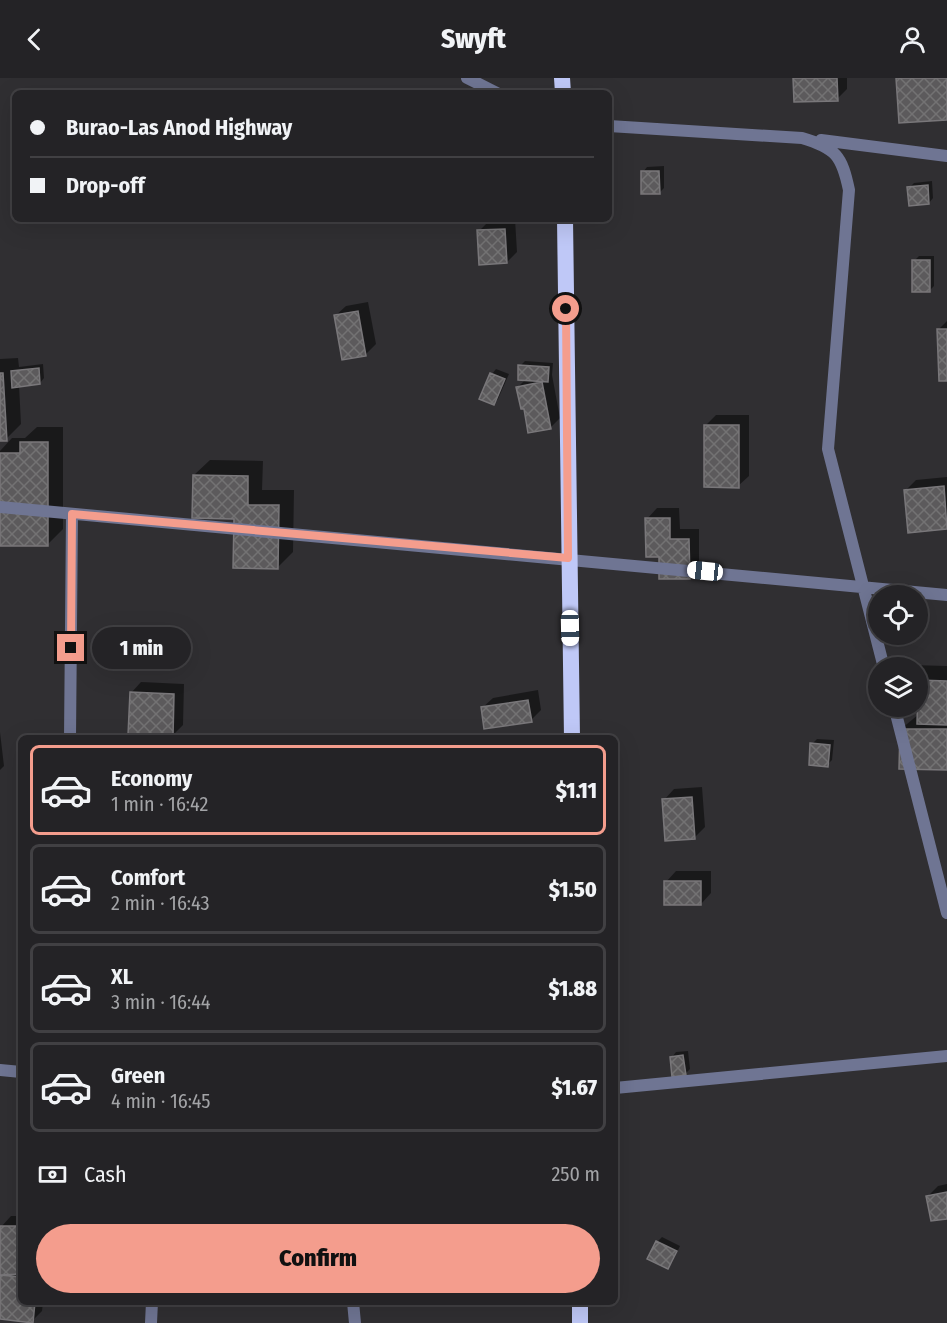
<!DOCTYPE html>
<meta charset="utf-8">
<style>
body{margin:0;font-family:"Fira Sans Condensed",sans-serif;background:#302f32;color:#f1f3f6;height:100vh;display:flex;flex-direction:column;font-size:22px;white-space:nowrap}
*{box-sizing:border-box;margin:0}
p{font-size:20px;color:#a3a4a7}
.icon{flex:none;width:33px;height:33px;fill:none;stroke:currentColor;stroke-width:2;stroke-linecap:round;stroke-linejoin:round}
.map{position:relative;flex:1;overflow:hidden}
.drawer{position:absolute;left:18px;top:657px;width:600px;height:570px;display:flex;flex-direction:column;background:#242326;border-radius:9px;box-shadow:0 6px 24px #0002,0 0 0 2px #414043}
.drawer>*{flex:none}
.top-card{position:absolute;left:12px;top:12px;width:600px;height:132px;border-radius:9px;box-shadow:0 6px 24px #0002,0 0 0 2px #414043;display:grid;align-content:center;height:132px;padding:0 18px;background:#242326}
.tools{position:absolute;left:868px;top:507px;display:grid;gap:12px}
.tools a{display:grid;place-items:center;width:60px;height:60px;border-radius:50%;background:#242326;box-shadow:0 6px 24px #0002,0 0 0 2px #414043;font-size:30px}
.end{position:absolute;width:27px;height:27px;margin:-14px;border:8px solid #f49d8d;background:#111;box-shadow:0 0 0 3px #111}
.from{border-radius:50%}
.bubble{position:absolute;height:42px;border-radius:21px;background:#242326;box-shadow:0 6px 24px #0002,0 0 0 2px #414043;font-size:20px;font-weight:800;line-height:42px;text-align:center}
.car{position:absolute;width:18px;height:36px;margin:-18px -9px;border-radius:8px;box-shadow:0 0 4px 2px #0007;background:linear-gradient(#fff 24%,#345 0 40%,#fff 0 76%,#345 0 86%,#fff 0)}
.top-card b{display:flex;align-items:center;gap:21px;height:57px;font-size:22px}
.top-card b+b{border-top:2px solid #414043}
.top-card i{width:15px;height:15px;background:#f1f3f6}
ul{padding:10px 0 0;list-style:none}
li{display:flex;align-items:center;gap:18px;height:90px;margin:0 12px 9px;padding:0 6px;border:3px solid #414043;border-radius:9px}
li div{flex:1}
li b{display:block;font-size:22px}
li em{font-style:normal;font-weight:800}
li.current{border-color:#f49d8d}
li>.icon{width:54px;height:54px;stroke-width:1.5}
.pay{display:flex;align-items:center;gap:15px;height:66px;padding:0 18px;font-size:22px}
.pay p{margin-inline-start:auto}
.cta{display:flex;gap:12px;margin-top:auto;padding:12px 18px}
.cta a{flex:1;height:69px;border-radius:36px;background:#f49d8d;color:#111;font-size:24px;font-weight:800;line-height:69px;text-align:center}
header{display:flex;justify-content:space-between;align-items:center;height:78px;padding:0 18px;background:#242326;font-size:27px;font-weight:800}
.map>svg:first-child{display:block}
.shadow{fill:#0007}
.building{fill:url(#building-cross-hatch);stroke:#79777a;stroke-width:1.5}
.lines{fill:none;stroke-linecap:round;stroke-linejoin:round}
.minor{stroke:#6f7593;stroke-width:12}
.trunk{stroke:#bfc8f7;stroke-width:16}
.route{stroke:#f49d8d;stroke-width:8}
</style>
<header><svg class="icon" aria-label="back" viewBox="0 0 24 24"><path d="M15 5l-7 7 7 7"/></svg>Swyft<svg class="icon" aria-label="person" viewBox="0 0 24 24"><circle cx="12" cy="8" r="4"/><path d="M4 21q1-7 8-7t8 7"/></svg></header>
<div class="map">
<svg width="947" height="1245" viewBox="0 0 947 1245">
<defs>
<pattern id="building-cross-hatch" width="8" height="8" patternUnits="userSpaceOnUse" patternTransform="scale(1.5)"><rect width="8" height="8" fill="#5c5a5c"/><path d="M0 0l8 8M0 8l8-8" fill="none" stroke="#737273"/></pattern>
</defs>
<rect width="100%" height="100%" fill="#302f32"/>
<path class="shadow" d="M 795,0 L 847,0 L 847,11 L 837,21 Z
M 664,88 L 664,110 L 659,115 L 643,94 L 647,89 Z
M 932,103 L 933,120 L 929,125 L 909,110 L 914,105 Z
M 515,141 L 517,174 L 507,184 L 479,153 L 489,143 Z
M 919,178 L 934,178 L 934,208 L 929,213 L 914,183 Z
M 368,224 L 376,266 L 366,276 L 335,238 L 346,228 Z
M 947,243 L 947,302 L 938,252 Z
M 18,280 L 19,289 L 43,286 L 44,300 L 40,305 L 19,307 L 21,346 L 6,361 L 0,362 L 0,281 Z
M 525,283 L 553,285 L 552,297 L 560,340 L 550,350 L 518,309 L 526,301 L 520,288 Z
M 496,291 L 509,296 L 498,321 L 494,326 L 492,296 Z
M 716,337 L 749,337 L 749,398 L 738,408 L 706,347 Z
M 37,349 L 63,349 L 63,451 L 48,466 L 0,466 L 0,373 L 12,360 L 25,360 Z
M 210,382 L 263,383 L 262,412 L 294,412 L 293,474 L 277,490 L 235,440 L 194,397 Z
M 947,399 L 947,450 L 910,453 L 906,412 L 916,402 Z
M 657,430 L 679,430 L 680,451 L 699,451 L 699,489 L 689,500 L 660,477 L 647,441 Z
M 912,587 L 947,588 L 947,690 L 901,651 L 919,636 L 918,590 L 909,590 Z
M 141,604 L 184,606 L 183,647 L 173,657 L 131,615 Z
M 538,612 L 541,632 L 531,642 L 482,630 L 493,620 Z
M 0,654 L 4,688 L 0,692 Z
M 817,661 L 834,662 L 832,682 L 827,687 L 812,666 Z
M 702,709 L 705,749 L 695,759 L 664,722 L 674,711 Z
M 676,793 L 711,793 L 711,815 L 701,826 L 666,804 Z
M 688,973 L 690,991 L 685,996 L 672,979 L 676,974 Z
M 947,1106 L 947,1139 L 928,1118 L 938,1108 Z
M 11,1138 L 21,1138 L 21,1224 L 43,1224 L 42,1233 L 32,1243 L 0,1240 L 1,1149 Z
M 662,1159 L 680,1168 L 672,1185 L 668,1189 L 657,1164 Z"/>
<path class="building" d="M 793,0 L 837,0 L 838,23 L 794,24 Z
M 896,0 L 947,0 L 947,42 L 899,45 Z
M 641,93 L 659,93 L 660,116 L 641,116 Z
M 928,107 L 929,126 L 909,128 L 907,109 Z
M 505,151 L 507,185 L 479,187 L 477,152 Z
M 912,182 L 930,182 L 930,214 L 912,214 Z
M 358,233 L 366,278 L 342,282 L 334,237 Z
M 937,251 L 947,251 L 947,303 L 939,303 Z
M 518,287 L 549,289 L 548,304 L 518,302 Z
M 39,290 L 40,306 L 12,310 L 11,293 Z
M 0,295 L 3,295 L 7,363 L 0,363 Z
M 490,295 L 505,301 L 494,327 L 479,321 Z
M 542,304 L 551,351 L 528,355 L 524,331 L 521,331 L 516,309 Z
M 704,347 L 739,347 L 739,410 L 704,409 Z
M 20,364 L 48,364 L 48,468 L 0,468 L 0,375 L 20,375 Z
M 193,397 L 248,398 L 248,427 L 279,427 L 278,491 L 233,490 L 234,441 L 192,440 Z
M 944,408 L 947,451 L 908,455 L 904,412 Z
M 645,440 L 670,440 L 670,461 L 689,461 L 690,501 L 659,501 L 659,479 L 646,479 Z
M 918,602 L 947,603 L 947,647 L 917,646 Z
M 130,614 L 174,616 L 173,659 L 128,657 Z
M 528,622 L 532,644 L 484,651 L 481,629 Z
M 900,651 L 947,651 L 947,692 L 899,691 Z
M 810,665 L 830,667 L 828,689 L 809,687 Z
M 692,719 L 695,761 L 665,763 L 662,721 Z
M 664,803 L 701,803 L 701,827 L 664,827 Z
M 683,977 L 686,997 L 672,999 L 670,979 Z
M 947,1114 L 947,1141 L 931,1143 L 926,1118 Z
M 0,1148 L 21,1148 L 21,1196 L 0,1197 Z
M 656,1163 L 677,1173 L 668,1191 L 647,1181 Z
M 0,1197 L 21,1199 L 21,1224 L 35,1224 L 33,1245 L 0,1241 Z"/>
<g class="lines">
<path class="minor" d="M 467,0 L 497,15
M 609,48 L 802,60 C 836,70 842,78 849,112 L 828,371 L 884,590
M 821,62 L 947,78
M 0,429 L 947,517
M 894,628 L 947,835
M 70,660 L 72,436
M 0,992 L 21,994
M 615,1010 L 947,978
M 353,1224 L 355,1245
M 151,1245 L 152,1224"/>
<path class="trunk" d="M 562,0 L 563,15
M 565,141 L 572,660
M 580,1224 L 580,1245"/>
</g>
<g class="lines">
<path class="route" d="M 71,570 L 72,436 L 568,480 L 566,231"/>
</g>
</svg>
<div class="tools">
<a><svg class="icon" aria-label="locate" viewBox="0 0 24 24"><circle cx="12" cy="12" r="6"/><path d="M12 2v4M12 18v4M2 12h4M18 12h4"/></svg></a>
<a><svg class="icon" aria-label="layers" viewBox="0 0 24 24"><path d="M12 4l9 5-9 5-9-5zM3 14l9 5 9-5"/></svg></a>
</div>
<i class="end from" style="left:566px;top:231px"></i>
<i class="end" style="left:71px;top:570px"></i>
<div class="bubble" style="left:92px;top:549px;width:99px">1 min</div>
<i class="car" style="left:705px;top:493px;rotate:276deg"></i>
<i class="car" style="left:570px;top:550px;rotate:179deg"></i>
<div class="top-card">
<b><i class="from"></i>Burao-Las Anod Highway</b>
<b><i></i>Drop-off</b>
</div>
<section class="drawer">
<ul>
<li class="current"><svg class="icon" aria-label="car" viewBox="0 0 24 24"><path d="M5 17H2v-5l4-1 3-4h7l3 4 3 1v5h-3M9 17h6M6 11h13"/><circle cx="7" cy="17" r="2"/><circle cx="17" cy="17" r="2"/></svg><div><b>Economy</b><p>1 min · 16:42</p></div><em>$1.11</em></li>
<li><svg class="icon" aria-label="car" viewBox="0 0 24 24"><path d="M5 17H2v-5l4-1 3-4h7l3 4 3 1v5h-3M9 17h6M6 11h13"/><circle cx="7" cy="17" r="2"/><circle cx="17" cy="17" r="2"/></svg><div><b>Comfort</b><p>2 min · 16:43</p></div><em>$1.50</em></li>
<li><svg class="icon" aria-label="car" viewBox="0 0 24 24"><path d="M5 17H2v-5l4-1 3-4h7l3 4 3 1v5h-3M9 17h6M6 11h13"/><circle cx="7" cy="17" r="2"/><circle cx="17" cy="17" r="2"/></svg><div><b>XL</b><p>3 min · 16:44</p></div><em>$1.88</em></li>
<li><svg class="icon" aria-label="car" viewBox="0 0 24 24"><path d="M5 17H2v-5l4-1 3-4h7l3 4 3 1v5h-3M9 17h6M6 11h13"/><circle cx="7" cy="17" r="2"/><circle cx="17" cy="17" r="2"/></svg><div><b>Green</b><p>4 min · 16:45</p></div><em>$1.67</em></li>
</ul>
<div class="pay"><svg class="icon" aria-label="cash" viewBox="0 0 24 24"><path d="M3 7h18v10H3z"/><circle cx="12" cy="12" r="2"/></svg>Cash<p>250 m</p></div>
<div class="cta"><a>Confirm</a></div>
</section>
</div>
